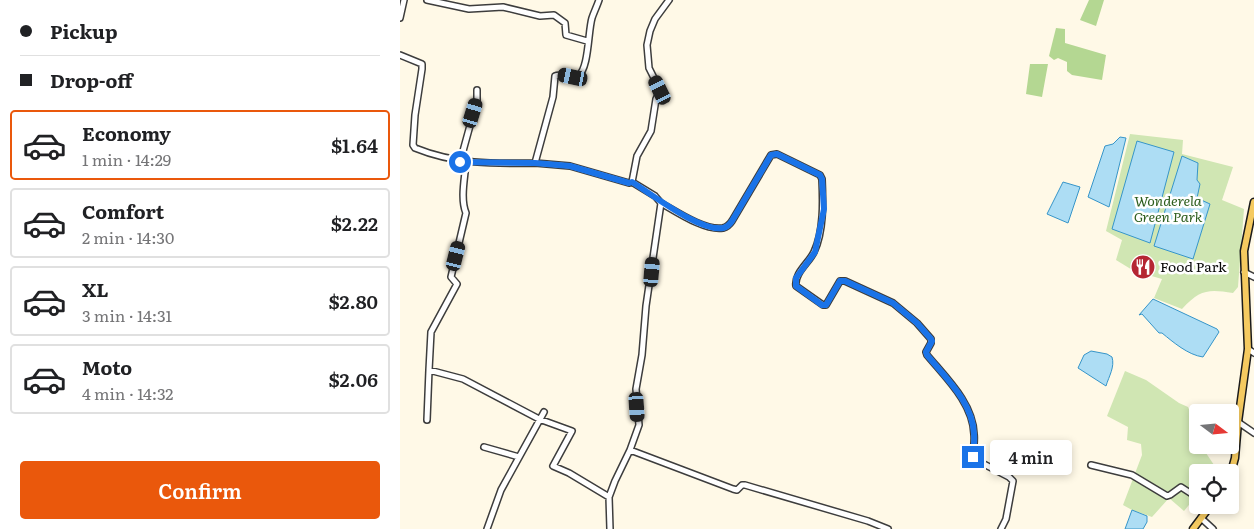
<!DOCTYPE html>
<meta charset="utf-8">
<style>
body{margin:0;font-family:Literata,serif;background:#f2f2f2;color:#202124;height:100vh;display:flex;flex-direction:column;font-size:19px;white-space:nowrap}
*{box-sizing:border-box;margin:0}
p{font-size:16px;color:#757577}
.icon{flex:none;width:28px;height:28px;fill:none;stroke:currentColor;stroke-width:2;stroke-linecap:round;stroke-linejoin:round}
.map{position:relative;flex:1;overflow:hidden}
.details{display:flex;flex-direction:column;background:#fff;width:400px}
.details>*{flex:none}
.top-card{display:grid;align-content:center;height:110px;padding:0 20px;background:#fff}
.needle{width:32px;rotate:106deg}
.tools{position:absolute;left:789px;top:404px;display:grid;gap:10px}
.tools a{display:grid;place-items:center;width:50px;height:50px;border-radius:5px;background:#fff;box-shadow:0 2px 8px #0003;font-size:25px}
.end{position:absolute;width:22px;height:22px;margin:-11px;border:6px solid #1a73e8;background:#fff;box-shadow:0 0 0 2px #fff}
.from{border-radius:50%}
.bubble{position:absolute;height:35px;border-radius:5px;background:#fff;box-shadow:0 2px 8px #0003;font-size:16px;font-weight:600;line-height:35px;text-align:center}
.car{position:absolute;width:15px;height:30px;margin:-15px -8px;border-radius:6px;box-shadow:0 0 4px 1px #0007;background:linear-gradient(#222 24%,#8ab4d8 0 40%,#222 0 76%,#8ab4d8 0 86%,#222 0)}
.top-card b{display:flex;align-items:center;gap:18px;height:48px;font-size:19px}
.top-card b+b{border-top:1px solid #e0e0e0}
.top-card i{width:12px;height:12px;background:#202124}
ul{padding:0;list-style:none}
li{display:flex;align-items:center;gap:15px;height:70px;margin:0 10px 8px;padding:0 10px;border:2px solid #e0e0e0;border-radius:5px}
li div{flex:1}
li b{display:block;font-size:19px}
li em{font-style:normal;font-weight:600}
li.selected{border-color:#ea580c}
li>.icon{width:45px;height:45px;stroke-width:1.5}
.primary-button{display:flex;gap:10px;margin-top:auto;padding:10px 20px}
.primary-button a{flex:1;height:58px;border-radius:5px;background:#ea580c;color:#fff;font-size:20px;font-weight:600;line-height:58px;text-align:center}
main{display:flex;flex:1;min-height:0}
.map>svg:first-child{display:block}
.green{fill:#d0e6b3}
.forest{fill:#b4d792}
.water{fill:#adddf4;stroke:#3695c9}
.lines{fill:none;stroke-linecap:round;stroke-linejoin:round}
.minor-casing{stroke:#3d3d3d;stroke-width:8}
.major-casing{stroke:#1b1b1b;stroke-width:9}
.minor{stroke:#fff;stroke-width:5}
.major{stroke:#f5ca60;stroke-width:6}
.route{stroke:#1a73e8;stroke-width:6}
.labels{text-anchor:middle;stroke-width:5;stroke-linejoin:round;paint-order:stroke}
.park-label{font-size:14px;font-style:italic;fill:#2d5e1d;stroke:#fff}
.poi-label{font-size:14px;fill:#0a0a0a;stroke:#fff;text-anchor:start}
</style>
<main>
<section class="details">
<div class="top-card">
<b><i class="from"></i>Pickup</b>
<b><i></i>Drop-off</b>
</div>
<ul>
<li class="selected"><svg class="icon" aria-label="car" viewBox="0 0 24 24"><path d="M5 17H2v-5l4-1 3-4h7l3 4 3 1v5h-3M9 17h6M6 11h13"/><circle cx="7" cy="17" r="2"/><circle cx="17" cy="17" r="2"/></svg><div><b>Economy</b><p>1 min · 14:29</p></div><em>$1.64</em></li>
<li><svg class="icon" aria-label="car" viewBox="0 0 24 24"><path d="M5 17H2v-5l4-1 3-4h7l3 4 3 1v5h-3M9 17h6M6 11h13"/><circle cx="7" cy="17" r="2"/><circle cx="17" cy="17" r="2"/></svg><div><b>Comfort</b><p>2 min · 14:30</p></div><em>$2.22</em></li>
<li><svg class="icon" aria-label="car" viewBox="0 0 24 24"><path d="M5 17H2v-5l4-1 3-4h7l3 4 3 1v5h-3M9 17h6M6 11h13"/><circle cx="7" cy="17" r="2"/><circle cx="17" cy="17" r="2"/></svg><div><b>XL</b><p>3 min · 14:31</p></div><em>$2.80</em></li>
<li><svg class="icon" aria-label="car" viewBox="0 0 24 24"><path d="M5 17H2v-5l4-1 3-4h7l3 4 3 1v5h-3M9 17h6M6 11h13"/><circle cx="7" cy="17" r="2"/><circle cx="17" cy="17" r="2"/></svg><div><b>Moto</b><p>4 min · 14:32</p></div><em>$2.06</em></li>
</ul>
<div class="primary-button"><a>Confirm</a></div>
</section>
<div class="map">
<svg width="854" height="529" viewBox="0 0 854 529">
<rect width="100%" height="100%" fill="#fff9e7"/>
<path class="green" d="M 730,134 L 783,140 L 782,154 L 833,167 L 822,200 L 844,209 L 838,287 L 833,293 C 809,289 800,289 782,309 L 754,298 L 762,279 L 734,271 L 716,260 L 722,240 L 706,231 Z
M 725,371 L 746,380 L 779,403 L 788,407 L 793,419 L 797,423 L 798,445 L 807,445 L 806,453 L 814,465 L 813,472 L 798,472 L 797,495 L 784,511 L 769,498 L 752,517 L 732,510 L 723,505 L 742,455 L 741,444 L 727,440 L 728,427 L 707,416 Z"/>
<path class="forest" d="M 689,0 L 704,0 L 696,26 L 680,20 Z
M 656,28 L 665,29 L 665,43 L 706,55 L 702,80 L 672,75 L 667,71 L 667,62 L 658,58 L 654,60 L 649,56 Z
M 630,64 L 648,64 L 642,97 L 626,94 Z"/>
<path class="water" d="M 720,137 L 726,138 L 709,207 L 688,197 L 705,146 L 713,144 Z
M 737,141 L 774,152 L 750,243 L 712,229 Z
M 782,156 L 798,163 L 797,180 L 800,184 L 797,198 L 810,204 L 793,259 L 754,246 Z
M 663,182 L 680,187 L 668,223 L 647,214 Z
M 753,299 L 817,329 L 819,332 L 803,357 C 788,355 773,342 762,333 L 759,333 L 742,314 L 739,315 Z
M 691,351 L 707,354 L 712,357 C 715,367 709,376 706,386 L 678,368 L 684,355 Z
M 732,510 L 747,516 L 747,522 L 743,529 L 725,529 Z"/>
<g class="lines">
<defs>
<path id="minor" d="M 27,0 L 69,9 L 103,7 L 140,16 L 154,15 L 165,23 L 166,35 L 187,41
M 199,0 C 197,6 194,12 192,18 C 188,31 189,69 178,76 C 171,80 162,73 155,76 L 153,97 L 135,163 L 170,166 L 229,183 L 232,182
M 269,0 L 255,19 L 250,31 L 247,45 L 249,68 L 260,90 L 256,99 L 251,131 L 237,156 L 232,182 L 255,196 L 261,203 L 246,306 L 242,355 L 236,389 L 239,425 L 230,450 L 333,489 L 337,490 L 342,485 L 345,485 L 468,521 L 488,529
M 0,18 L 4,0
M 0,55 L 22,64 L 22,69 L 15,115 L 13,145 L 15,148 C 54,164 93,164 135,163
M 60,162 L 77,100 L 77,90
M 261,203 C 277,212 305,231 323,228 C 327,227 330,224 332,221 L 371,155 L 377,154 L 420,175 L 422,179 C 423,201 424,231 414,252 C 409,263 394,273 396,286 L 423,305 L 426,305 L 440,281 L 445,281 L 493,303 L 517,323 L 531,339 L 531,343 L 526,352 L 527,355 C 546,378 573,403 574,434 C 575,442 573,449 573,457 L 576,460 L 609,477 L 613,481 L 606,519 L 601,529
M 844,272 L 854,277
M 848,349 L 854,353
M 29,370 L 31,332 L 57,284 L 51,277 L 66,213 C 60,198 65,178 66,162
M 27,420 L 29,370 L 63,379 L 139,419 L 172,431 L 153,466 L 169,473 L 209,497
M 838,422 L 854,433
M 84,447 L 119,457
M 691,465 L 732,475 L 767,496 L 770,495 L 781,487 L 798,498
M 801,518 L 813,529
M 87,529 L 101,490 L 144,412
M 210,529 L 209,497 L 215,481 L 230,450"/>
<path id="major" d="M 830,476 L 835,458 L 838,422 L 848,349 L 844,251 L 854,202
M 793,529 L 811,505"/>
</defs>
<use href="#minor" class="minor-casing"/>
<use href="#major" class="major-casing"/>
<use href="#minor" class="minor"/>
<use href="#major" class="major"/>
</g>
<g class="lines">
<path class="route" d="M 60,162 L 135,163 L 170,166 L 229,183 L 232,182 C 253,195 300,232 323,228 C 328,227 330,224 332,221 L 371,155 L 377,154 L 420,175 L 422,179 L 424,209 L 415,252 L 396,278 L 396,286 L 422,305 L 426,305 L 440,281 L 445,281 L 493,303 L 517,323 L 531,339 L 532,341 L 526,352 L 527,355 C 546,378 573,403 574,434 C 575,442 573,449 573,457"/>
</g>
<defs>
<symbol id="restaurant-disc" viewBox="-11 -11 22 22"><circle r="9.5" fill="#b52633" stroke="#fff"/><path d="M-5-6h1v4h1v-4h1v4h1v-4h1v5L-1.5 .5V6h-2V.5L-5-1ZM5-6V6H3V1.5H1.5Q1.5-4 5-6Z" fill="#fff"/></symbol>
</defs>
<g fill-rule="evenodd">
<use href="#restaurant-disc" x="729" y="253" width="28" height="28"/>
</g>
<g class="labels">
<g class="park-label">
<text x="768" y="206">Wonderela<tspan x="768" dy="16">Green Park</tspan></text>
</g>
<g class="poi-label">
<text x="760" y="272">Food Park</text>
</g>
</g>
</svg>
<div class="tools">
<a><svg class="needle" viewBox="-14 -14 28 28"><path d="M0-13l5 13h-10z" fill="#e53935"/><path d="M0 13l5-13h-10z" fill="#757577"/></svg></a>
<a><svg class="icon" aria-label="locate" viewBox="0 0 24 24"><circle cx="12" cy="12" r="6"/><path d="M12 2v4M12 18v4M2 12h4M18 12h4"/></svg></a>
</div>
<i class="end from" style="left:60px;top:162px"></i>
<i class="end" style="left:573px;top:457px"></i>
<div class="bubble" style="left:590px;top:440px;width:82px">4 min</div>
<i class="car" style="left:173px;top:77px;rotate:282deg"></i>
<i class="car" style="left:260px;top:90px;rotate:334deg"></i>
<i class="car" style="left:73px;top:113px;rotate:17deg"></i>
<i class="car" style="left:56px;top:256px;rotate:14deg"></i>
<i class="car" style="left:252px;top:272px;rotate:5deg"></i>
<i class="car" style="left:237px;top:407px;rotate:176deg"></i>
</div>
</main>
